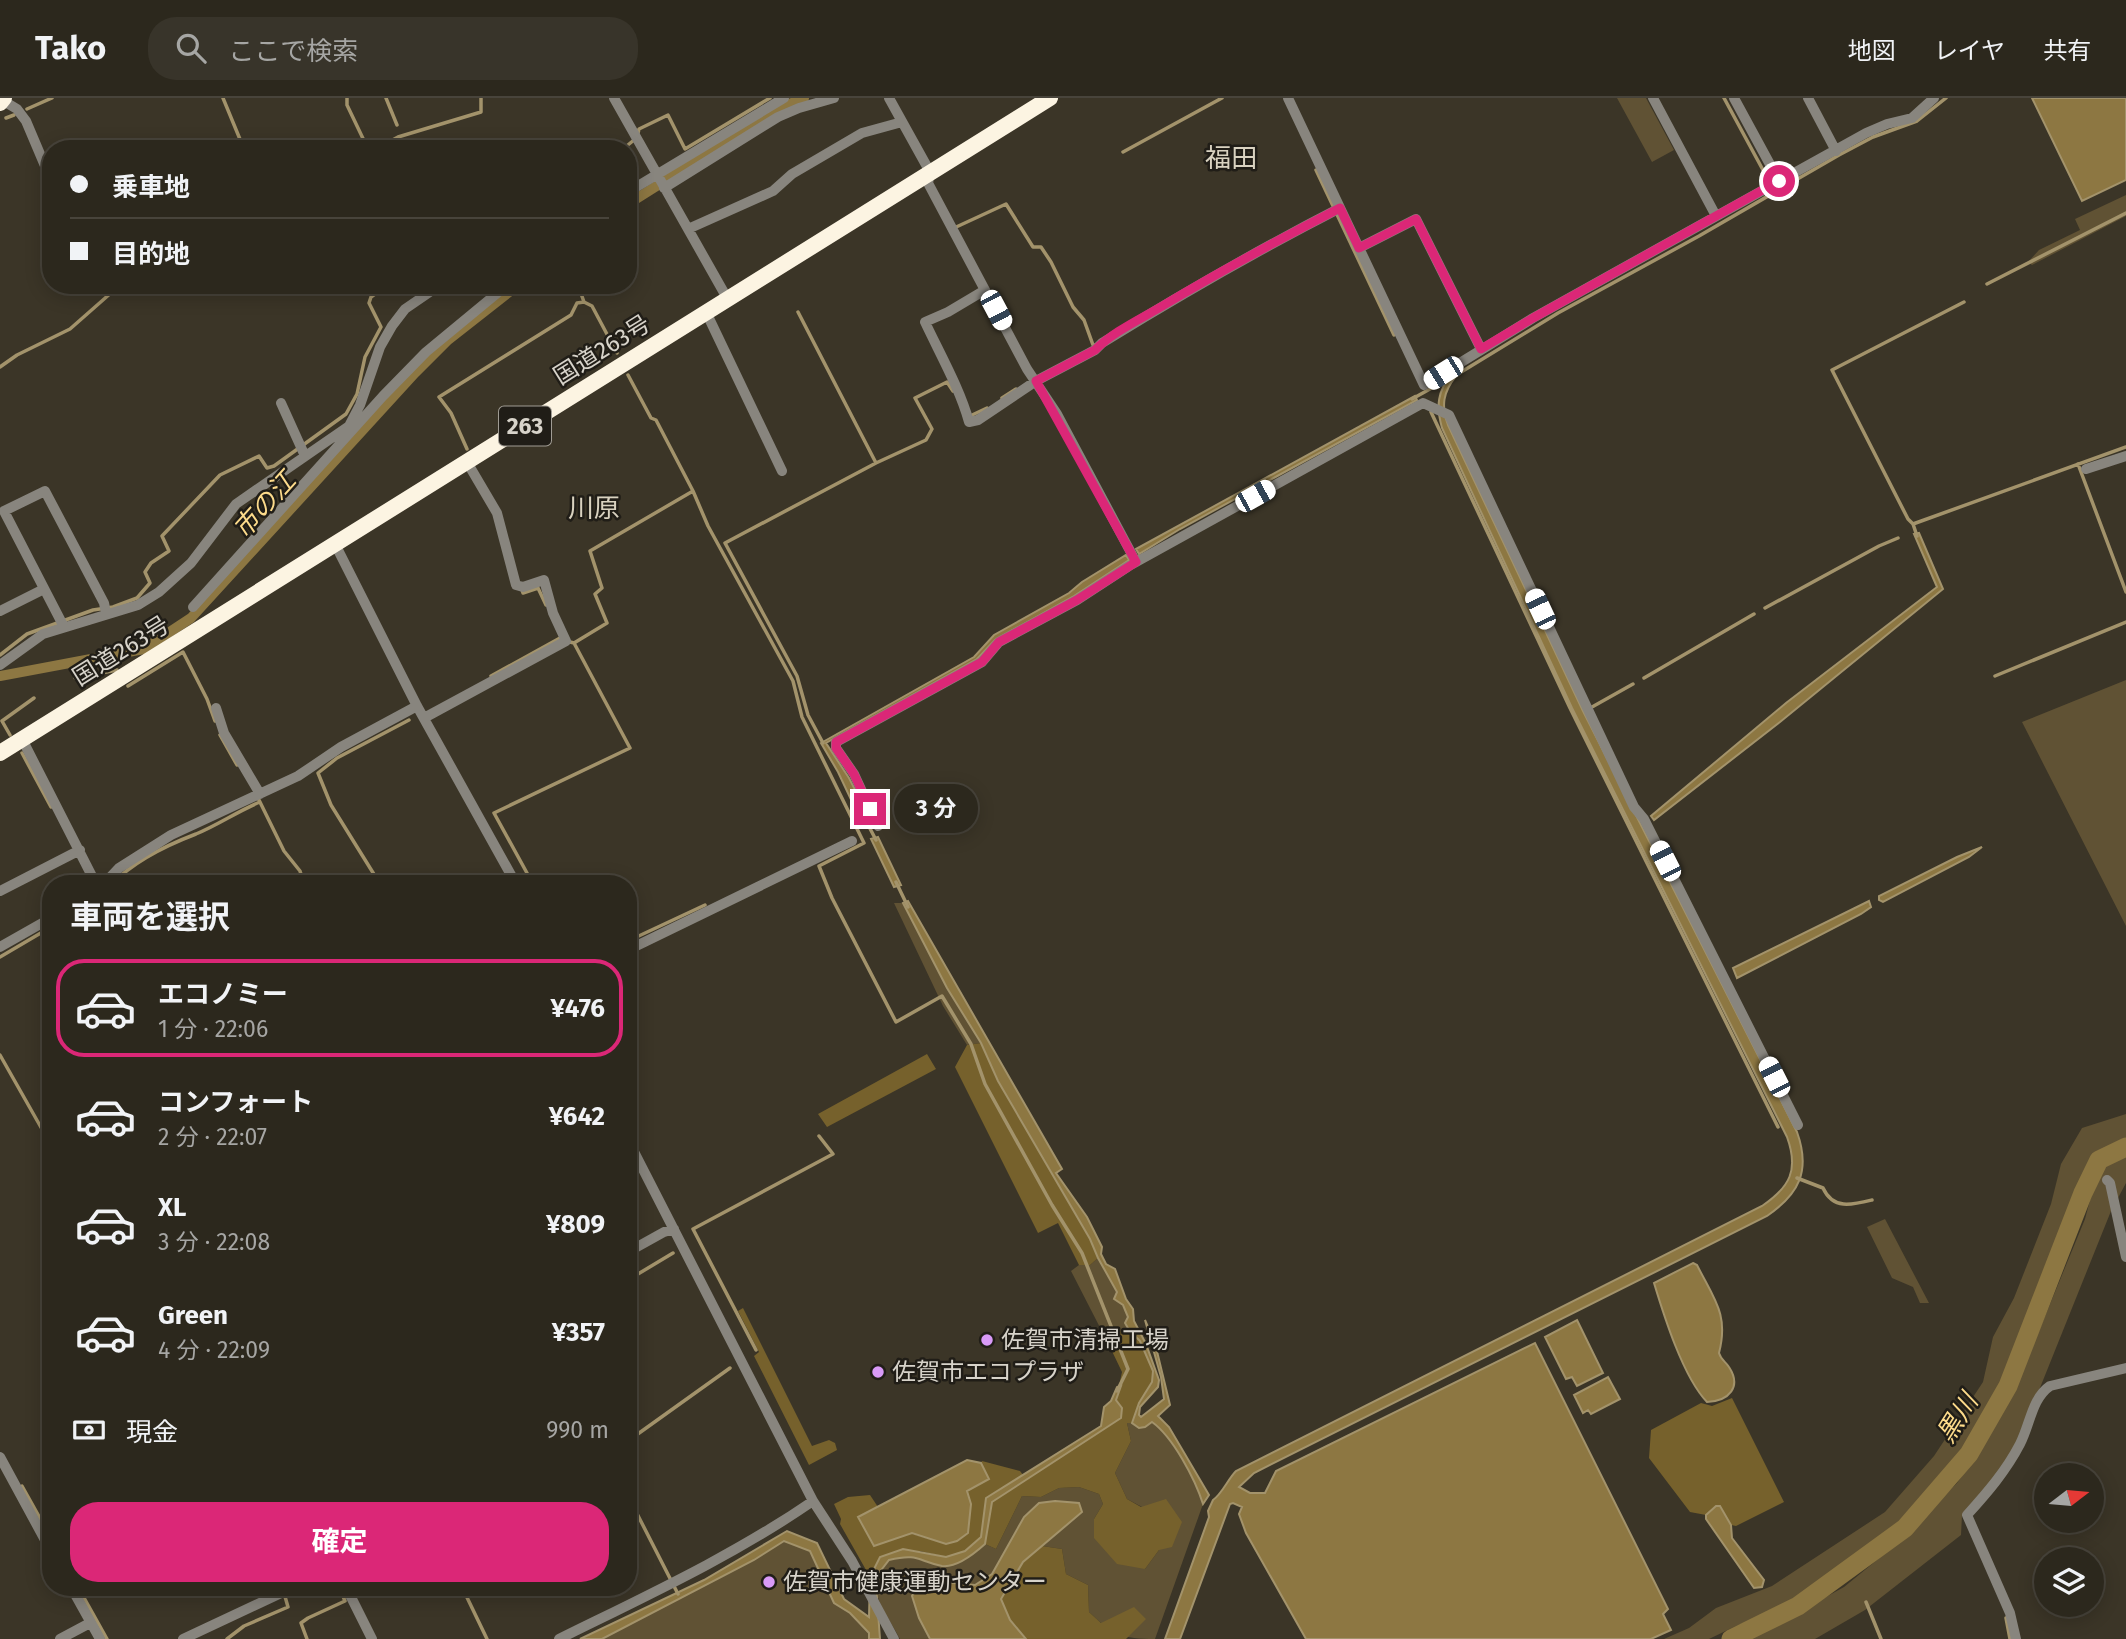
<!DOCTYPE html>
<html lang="ja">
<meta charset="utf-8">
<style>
body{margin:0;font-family:"Fira Sans","Noto Sans JP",sans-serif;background:#38342a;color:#f1f3f6;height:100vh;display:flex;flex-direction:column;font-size:26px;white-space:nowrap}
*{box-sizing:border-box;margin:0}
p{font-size:23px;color:#a6a6a4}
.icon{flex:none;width:38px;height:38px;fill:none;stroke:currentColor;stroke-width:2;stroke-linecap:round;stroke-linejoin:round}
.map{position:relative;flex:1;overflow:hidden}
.sheet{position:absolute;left:42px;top:777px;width:595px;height:721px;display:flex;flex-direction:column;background:#2c281d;border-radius:28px;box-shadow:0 4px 18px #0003,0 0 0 2px #48443b}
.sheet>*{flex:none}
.banner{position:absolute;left:42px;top:42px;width:595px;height:154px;border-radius:28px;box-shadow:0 4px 18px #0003,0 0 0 2px #48443b;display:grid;align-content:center;height:154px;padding:0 28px;background:#2c281d}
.needle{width:46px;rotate:74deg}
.controls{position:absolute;left:2034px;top:1365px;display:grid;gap:14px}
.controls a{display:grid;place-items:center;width:70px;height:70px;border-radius:50%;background:#2c281d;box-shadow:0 4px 18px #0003,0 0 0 2px #48443b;font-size:35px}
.end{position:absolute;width:32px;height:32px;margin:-16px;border:9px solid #db2777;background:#fff;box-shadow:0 0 0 4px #fff}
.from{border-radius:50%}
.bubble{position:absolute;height:49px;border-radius:24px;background:#2c281d;box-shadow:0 4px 18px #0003,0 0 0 2px #48443b;font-size:23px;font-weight:700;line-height:49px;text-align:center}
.car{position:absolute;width:21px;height:42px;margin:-21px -10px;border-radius:9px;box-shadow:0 0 5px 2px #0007;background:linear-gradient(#fff 24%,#345 0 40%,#fff 0 76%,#345 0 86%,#fff 0)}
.banner b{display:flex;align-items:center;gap:24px;height:66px;font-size:26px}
.banner b+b{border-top:2px solid #48443b}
.banner i{width:18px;height:18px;background:#f1f3f6}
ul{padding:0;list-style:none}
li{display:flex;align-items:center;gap:21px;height:98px;margin:0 14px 10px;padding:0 14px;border:4px solid transparent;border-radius:28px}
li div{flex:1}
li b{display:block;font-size:26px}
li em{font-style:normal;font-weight:700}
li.active{border-color:#db2777}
li>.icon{width:63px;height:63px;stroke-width:1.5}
h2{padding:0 28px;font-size:32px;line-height:84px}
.pay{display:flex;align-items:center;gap:18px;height:77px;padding:0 28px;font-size:26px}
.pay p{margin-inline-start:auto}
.primary-button{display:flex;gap:14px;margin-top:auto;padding:14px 28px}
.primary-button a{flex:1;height:80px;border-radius:28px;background:#db2777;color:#fff;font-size:28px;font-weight:700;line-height:80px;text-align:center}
header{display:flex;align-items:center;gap:42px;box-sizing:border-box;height:98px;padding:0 35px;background:#2c281d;border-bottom:2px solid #48443b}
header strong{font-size:33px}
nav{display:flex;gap:38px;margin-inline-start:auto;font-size:24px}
.search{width:490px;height:63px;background:#38342a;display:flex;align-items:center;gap:18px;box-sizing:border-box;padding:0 24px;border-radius:28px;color:#a6a6a4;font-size:26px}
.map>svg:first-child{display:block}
.green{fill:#605234}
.forest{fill:#76612c}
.water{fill:#8d7742;stroke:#a3936b;stroke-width:2}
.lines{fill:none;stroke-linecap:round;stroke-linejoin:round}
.stream{stroke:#a3936b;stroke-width:3.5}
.canal{stroke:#8d7742;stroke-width:10}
.river{stroke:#8d7742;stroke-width:19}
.minor{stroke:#88857e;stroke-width:10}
.highway{stroke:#fcf4e2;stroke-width:16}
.route{stroke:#db2777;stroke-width:9}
.poi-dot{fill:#d99af7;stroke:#201d17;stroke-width:2.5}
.labels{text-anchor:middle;stroke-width:5;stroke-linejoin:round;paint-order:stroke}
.shield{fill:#201d17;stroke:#a09c94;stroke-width:2}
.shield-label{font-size:23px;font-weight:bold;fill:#d7d3ca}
.street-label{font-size:24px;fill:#d7d3ca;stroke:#201d17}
.poi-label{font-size:24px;fill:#d7d3ca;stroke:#201d17;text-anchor:start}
.neighbourhood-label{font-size:26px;fill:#d9d2c0;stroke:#201d17}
.water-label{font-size:26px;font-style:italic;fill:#fddb8b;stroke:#201d17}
</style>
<header>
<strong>Tako</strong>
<div class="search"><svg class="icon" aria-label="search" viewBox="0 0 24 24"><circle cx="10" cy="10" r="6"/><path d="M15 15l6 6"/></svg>ここで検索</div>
<nav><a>地図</a><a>レイヤ</a><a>共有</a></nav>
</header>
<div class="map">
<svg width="2126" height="1541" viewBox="0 0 2126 1541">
<rect width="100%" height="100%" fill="#3b3527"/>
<path class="green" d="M 1617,0 L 1646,0 L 1674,52 L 1652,64 Z
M 2126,97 L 2126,118 L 2032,167 L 2028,164 L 2039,152 L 2080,132 L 2075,121 Z
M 2126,582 L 2126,828 L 2022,624 Z
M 894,805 L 903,805 L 947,890 L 981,945 L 967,947 L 943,908 Z
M 2126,1016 L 2126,1040 L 2099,1056 L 2084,1078 L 2075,1107 L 2012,1265 L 1962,1354 L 1916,1411 L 1887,1438 L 1788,1509 L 1738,1527 L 1709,1541 L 1664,1541 L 1689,1530 L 1716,1510 L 1772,1488 L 1885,1414 L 1934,1358 L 1983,1284 L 1993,1239 L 2014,1200 L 2051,1106 L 2061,1066 L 2082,1030 Z
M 2126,1054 L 2126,1085 L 2111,1113 L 2019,1342 L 1994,1381 L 1962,1417 L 1961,1437 L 1865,1512 L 1815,1541 L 1750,1541 L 1844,1489 L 1899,1444 L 1957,1385 L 1981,1351 L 2039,1233 L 2085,1121 L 2096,1080 L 2110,1062 Z
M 1885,1121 L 1929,1205 L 1920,1205 L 1913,1189 L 1892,1180 L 1867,1129 Z
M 1098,1160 L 1107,1174 L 1128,1219 L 1126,1225 L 1129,1232 L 1117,1234 L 1110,1249 L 1071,1173 L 1079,1167 L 1090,1167 Z
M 1152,1324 C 1173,1339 1195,1381 1203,1406 L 1155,1541 C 1122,1541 1113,1537 1089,1514 L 1088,1487 L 1066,1476 L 1062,1451 L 1042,1448 L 1072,1423 L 1001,1463 L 992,1476 L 974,1487 L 949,1483 L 919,1520 L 930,1541 L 900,1541 C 883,1508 864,1496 889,1462 C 919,1455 917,1464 942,1468 C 957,1470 975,1455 985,1446 L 996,1451 L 1022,1398 L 1041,1399 L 1059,1390 L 1079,1389 L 1099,1396 L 1103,1406 L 1094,1421 L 1145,1471 L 1159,1452 L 1142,1409 L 1127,1401 L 1115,1375 L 1131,1343 L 1127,1325 L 1132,1325 L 1139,1330 L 1145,1329 Z
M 784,1443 L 810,1452 L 834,1505 L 850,1515 L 869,1535 L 869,1541 L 602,1541 L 754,1462 Z"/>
<path class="forest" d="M 981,945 L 998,983 L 1090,1141 L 1098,1160 L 1090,1167 L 1079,1167 L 1058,1125 L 1038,1135 L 955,969 L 967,947 Z
M 927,956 L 936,971 L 827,1029 L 818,1016 Z
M 743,1210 L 812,1348 L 829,1342 L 835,1345 L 837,1352 L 809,1367 L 754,1258 L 759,1254 L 738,1213 Z
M 1129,1232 L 1140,1243 L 1153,1273 L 1152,1284 L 1139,1305 L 1132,1325 L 1127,1325 L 1131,1343 L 1115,1375 L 1127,1401 L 1141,1409 L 1166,1401 L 1182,1424 L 1172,1449 L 1159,1452 L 1145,1471 L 1117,1466 L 1094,1440 L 1094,1421 L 1103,1406 L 1099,1396 L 1079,1389 L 1059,1390 L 1041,1399 L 1022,1398 L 996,1451 L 985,1446 L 992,1404 L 1121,1320 L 1116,1302 L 1122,1274 L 1110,1249 L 1117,1234 Z
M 1732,1300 L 1784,1404 L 1736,1428 L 1731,1427 L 1719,1408 L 1716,1409 L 1706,1417 L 1690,1414 L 1649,1360 L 1651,1332 L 1701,1305 L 1712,1308 Z
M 982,1363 L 1020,1373 L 1023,1377 L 986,1400 L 981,1439 L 965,1453 L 946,1459 L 920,1453 L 880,1459 L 870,1479 L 840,1426 L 841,1421 L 834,1406 L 848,1399 L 870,1397 L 878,1409 L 859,1420 L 946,1446 L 967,1393 L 989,1381 L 981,1365 Z
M 1042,1448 L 1062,1451 L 1066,1476 L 1088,1487 L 1089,1514 L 1101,1525 L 1134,1509 L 1146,1521 L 1126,1541 L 1026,1541 L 1010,1522 L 1001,1501 L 1023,1464 Z"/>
<path class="water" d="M 2032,0 L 2126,0 L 2126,82 L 2082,103 Z
M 1452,276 L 1456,278 C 1443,294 1441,308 1448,327 L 1583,613 L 1797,1034 C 1811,1073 1799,1096 1767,1118 L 1254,1375 L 1239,1389 L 1250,1395 L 1265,1395 L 1276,1373 L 1535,1245 L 1668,1511 L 1663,1516 L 1671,1532 L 1651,1541 L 1306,1541 L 1246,1435 L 1239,1416 L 1242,1409 L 1233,1405 L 1230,1406 L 1180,1541 L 1165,1541 L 1209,1419 L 1208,1413 L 1213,1402 C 1222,1396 1228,1381 1236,1373 L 1762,1108 C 1790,1089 1799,1072 1787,1039 L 1572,610 L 1442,330 C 1436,309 1437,293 1452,276 Z
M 1415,298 L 1417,302 L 1180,431 L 1139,456 L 1136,451 Z
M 1919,435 L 1943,491 L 1780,624 L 1654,722 L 1651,718 L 1786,605 L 1937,489 L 1914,436 Z
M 1126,457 L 1129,462 L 1074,498 L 995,542 L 977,561 L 826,645 L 849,680 L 870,721 L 862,725 L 838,674 L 821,645 L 974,559 L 994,537 L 1069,495 L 1082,484 Z
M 878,739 L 901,787 L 894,789 L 871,741 Z
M 1982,749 L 1969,759 L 1883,804 L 1879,802 L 1879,798 L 1957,759 Z
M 908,803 L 1062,1071 L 1056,1075 L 1087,1119 L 1102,1149 L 1101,1156 L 1106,1166 L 1115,1171 L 1126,1201 L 1133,1211 L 1134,1223 L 1146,1246 L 1159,1282 L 1158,1289 L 1140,1309 L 1139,1317 L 1141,1319 L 1164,1301 L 1161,1279 L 1145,1222 L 1155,1245 L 1170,1307 L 1158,1318 L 1169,1329 L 1209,1397 L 1203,1406 C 1195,1381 1173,1339 1152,1324 L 1145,1329 L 1139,1330 L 1132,1325 L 1139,1305 L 1152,1284 L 1153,1273 L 1140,1243 L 1129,1232 L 1125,1225 L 1128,1219 L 1123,1207 L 1114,1201 L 1117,1194 L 1098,1160 L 1090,1141 L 998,983 L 981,945 L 947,890 L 903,805 Z
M 1869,803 L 1871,809 L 1861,816 L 1737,880 L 1733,870 Z
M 1693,1165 L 1697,1167 C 1714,1201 1729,1216 1719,1255 C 1721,1262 1726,1264 1729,1269 C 1742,1289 1729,1303 1707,1304 C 1683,1279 1664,1218 1654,1185 Z
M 1577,1222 L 1603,1275 L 1577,1288 L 1572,1279 L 1566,1281 L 1545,1239 Z
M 1608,1279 L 1620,1301 L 1591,1316 L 1588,1312 L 1583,1315 L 1574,1297 Z
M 1121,1288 L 1116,1302 L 1122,1310 L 1121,1320 L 992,1404 L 985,1446 C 975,1455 957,1470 942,1468 C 917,1463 919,1455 889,1462 L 879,1475 L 876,1486 L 880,1541 L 869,1541 L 869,1535 L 850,1515 L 834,1505 L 810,1453 L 784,1443 L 754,1462 L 602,1541 L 580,1541 L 704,1482 L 787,1433 L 817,1445 L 844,1501 L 869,1519 L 870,1479 L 880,1459 L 903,1451 L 946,1459 L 965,1453 L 981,1439 L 986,1400 L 1101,1328 L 1104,1309 L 1111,1303 L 1117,1289 Z
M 967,1362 L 981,1365 L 989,1381 L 967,1393 L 971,1406 L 968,1435 L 957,1443 L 946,1446 L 912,1435 L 874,1448 L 858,1419 Z
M 1055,1403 L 1079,1405 L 1082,1414 L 1023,1464 L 1001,1501 L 1010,1522 L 1026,1541 L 930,1541 L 919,1520 L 912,1498 L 922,1482 L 975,1487 L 992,1476 L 1024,1419 L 1039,1405 Z
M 1716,1408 L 1720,1408 L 1731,1427 L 1732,1440 L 1764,1482 L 1762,1489 L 1754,1490 L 1706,1421 L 1706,1417 Z"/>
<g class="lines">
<path class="stream" d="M 223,0 L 244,51
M 347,0 L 347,7 L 368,51
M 386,0 L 397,27
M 1724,0 L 1770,85
M 27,11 L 52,0
M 6,20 L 14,17
M 638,35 L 639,31 L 668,17 L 685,51 L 770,0
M 398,48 L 399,51
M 376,51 L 398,39 L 481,14 L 481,0
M 623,51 L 634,42
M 1123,54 L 1222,0
M 1316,72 L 1394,237
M 954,130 L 1006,106 L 1033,149 L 1041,149 L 1051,164 L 1073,209 L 1084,222 L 1093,247 L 1097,247
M 1987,186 L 2126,115
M 584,204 L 592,208 L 617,255
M 798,214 L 876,365
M 0,269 L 17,257 L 70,231 L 120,187
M 628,277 L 651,320 L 656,322 L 693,393 L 708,428 L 793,583 L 802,619 L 864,745 L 819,768 L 832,800 L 896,924 L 942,898 L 971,946 L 985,986 L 1052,1107 L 1082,1155 L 1128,1271 L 1117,1293
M 1453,279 L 1558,215 L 1699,138 L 1839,57 L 1873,39 L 1917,23 L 1946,0
M 1002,300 L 1016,291
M 1412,301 L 1448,281
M 1431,314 L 1570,610 L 1778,1029
M 970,318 L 987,310
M 467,351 L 451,315 L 439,299 L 571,217 L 577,205 L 584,204 L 578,187
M 2078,366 L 2126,494
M 1913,426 L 1908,421 L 1832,272 L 1964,204
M 1917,438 L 1913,426 L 2126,349
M 522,492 L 523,495 L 538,490 L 546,507
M 1765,510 L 1879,448 L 1898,440
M 574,545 L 607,525 L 595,496 L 602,490 L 590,453 L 693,393
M 0,557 L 27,536 L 93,512 L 113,509 L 137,500 L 150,485 L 145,474 L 151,465 L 169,453 L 162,438 L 220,377 L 259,358 L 267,370 L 274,368 L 346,316 L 357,296 L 365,259 L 381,229 L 369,205 L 371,199 L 387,187
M 491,578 L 560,540
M 1995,578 L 2126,524
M 75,580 L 117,572
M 1644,580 L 1754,516
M 128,588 L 183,554 L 207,601 L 215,623
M 1592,609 L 1633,586
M 10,637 L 2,623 L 34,600
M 220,637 L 237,667
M 823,645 L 808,617 L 797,578 L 725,445 L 876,365 L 926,342 L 932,331 L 915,300 L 947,284 L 953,293
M 22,655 L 51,709
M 258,700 L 284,753 L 300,773 L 304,786
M 865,721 L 876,742
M 86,778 L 90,786
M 896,784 L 908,809
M 112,786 C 135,762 167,747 196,736 C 218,727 238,713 260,704
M 380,786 L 331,707 L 318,675 L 337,660 L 409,622
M 533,786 L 494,715 L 630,650 L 574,545 L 566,543
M 628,843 L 705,807
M 0,859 L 51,829
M 0,957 L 51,1047
M 1797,1080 L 1823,1090 C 1833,1112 1852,1107 1872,1102
M 628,1182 L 673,1155
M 756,1252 L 693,1131 L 833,1056 L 819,1038
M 628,1343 L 730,1270
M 22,1388 L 51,1440
M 628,1398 L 678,1496
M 78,1489 L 107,1541
M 462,1489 L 487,1541
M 1866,1504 L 1881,1541
M 2006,1520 L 2010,1541
M 227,1541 L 244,1528 L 288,1509 L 284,1495
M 307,1541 L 301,1525 L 308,1520 L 345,1503 L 339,1489"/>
<path class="canal" d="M 628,106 L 782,9 L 804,0
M 0,578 L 144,551 L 191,520 L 415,275 L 448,242 L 518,187"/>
<path class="river" d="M 1731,1541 L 1798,1508 L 1905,1430 L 1969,1356 L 2008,1288 L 2083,1095 L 2099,1062 L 2126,1049"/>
<path class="minor" d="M 614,0 L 727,200
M 889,0 L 930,74 L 928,85 L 1027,271 L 1057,316 L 1136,464
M 1288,0 L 1424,287 L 1533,220 L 1866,35 L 1887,26 L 1912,20 L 1934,0
M 1653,0 L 1716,118
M 1734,0 L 1779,83
M 1808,0 L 1836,53
M 2,2 L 17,11 L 26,23 L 51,82
M 664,90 L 778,19 L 799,10 L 834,0
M 628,94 L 784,0
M 688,131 L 773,93 L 792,76 L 862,35 L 902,24
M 1359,150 L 1416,121 L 1481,251
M 985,192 L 948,214 L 925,224 C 940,256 960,291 969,324 L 978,322 L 1036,283 L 1095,252 L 1102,245 C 1180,197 1258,152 1340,110
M 706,214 L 782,373
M 281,305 L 305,358
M 2086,371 L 2126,358
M 335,446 L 417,608 L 516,786
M 193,509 L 383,298 L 426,254 L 507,187
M 0,513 L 44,491
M 64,529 L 4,413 L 45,393 L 104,505 L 106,515
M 0,567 L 43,536 L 138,507 L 159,494 L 191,465 L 236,406 L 349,328 L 360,307 L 380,249 L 392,228 L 405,211 L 440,187
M 216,610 L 224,635 L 260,696
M 424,620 L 566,543 L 553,515 L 544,482 L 523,489 L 516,487 L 497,415 L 467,364
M 22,641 L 96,786
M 878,728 L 854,676 L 836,650 L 836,644 L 982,564 L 999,544 L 1077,502 L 1129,468 L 1423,305 L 1449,317 L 1634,709 L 1644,721 L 1798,1027
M 104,786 L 119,770 L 171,737 L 298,678 L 341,649 L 417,608
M 0,793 L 80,752
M 0,849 L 51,820
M 628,852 L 852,743
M 2107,1082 L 2110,1085 L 2126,1159
M 628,1154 L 664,1134 L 674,1131
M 0,1359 L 51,1453
M 813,1403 L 852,1463 L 894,1541
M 71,1489 L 100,1541
M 346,1489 L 372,1541
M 60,1541 L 90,1525
M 183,1541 L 294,1489
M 559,1541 C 646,1498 733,1458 813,1403 L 628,1042
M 2016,1541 L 2010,1515 L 1967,1417 C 1987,1395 2006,1373 2020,1346 C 2030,1327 2032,1300 2050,1288 L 2126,1270"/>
<path class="highway" d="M 0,5 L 4,0
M 0,655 L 1050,0"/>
</g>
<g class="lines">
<path class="route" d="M 870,711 L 854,676 L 836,650 L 836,644 L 982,564 L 999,544 L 1077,502 L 1136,464 L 1036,283 L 1095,252 C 1114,233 1141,221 1164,207 C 1221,173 1280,141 1340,110 L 1359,150 L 1416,121 L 1481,251 L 1533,220 L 1779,83"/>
</g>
<g class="poi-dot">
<circle cx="987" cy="1242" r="7"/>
<circle cx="878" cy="1274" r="7"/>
<circle cx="769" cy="1484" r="7"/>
</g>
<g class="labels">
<rect class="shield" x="499" y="308.5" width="52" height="39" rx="5"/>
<g class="shield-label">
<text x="525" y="336">263</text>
</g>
<g class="street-label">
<text transform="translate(602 252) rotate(-32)" y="8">国道263号</text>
<text transform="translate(121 553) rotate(-32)" y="8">国道263号</text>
</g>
<g class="poi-label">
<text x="1001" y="1250">佐賀市清掃工場</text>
<text x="892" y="1282">佐賀市エコプラザ</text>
<text x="783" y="1492">佐賀市健康運動センター</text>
</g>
<g class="neighbourhood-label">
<text x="1231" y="69">福田</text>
<text x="594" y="419">川原</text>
</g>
<g class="water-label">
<text transform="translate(264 407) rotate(-48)" y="9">市の江</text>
<text transform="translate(1957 1320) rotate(-58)" y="9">黒川</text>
</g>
</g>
</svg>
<div class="controls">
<a><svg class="needle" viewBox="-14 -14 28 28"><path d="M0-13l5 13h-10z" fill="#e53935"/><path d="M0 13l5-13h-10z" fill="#a6a6a4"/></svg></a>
<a><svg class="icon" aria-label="layers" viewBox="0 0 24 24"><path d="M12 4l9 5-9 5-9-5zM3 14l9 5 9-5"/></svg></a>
</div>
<i class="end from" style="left:1779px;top:83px"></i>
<i class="end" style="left:870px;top:711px"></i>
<div class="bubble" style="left:894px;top:686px;width:84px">3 分</div>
<i class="car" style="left:996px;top:212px;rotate:152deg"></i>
<i class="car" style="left:1443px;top:275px;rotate:238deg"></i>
<i class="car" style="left:1255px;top:398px;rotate:61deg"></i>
<i class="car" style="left:1540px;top:511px;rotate:335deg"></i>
<i class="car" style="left:1665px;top:763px;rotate:333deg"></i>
<i class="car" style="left:1774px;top:979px;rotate:333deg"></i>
<div class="banner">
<b><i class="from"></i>乗車地</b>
<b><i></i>目的地</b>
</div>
<section class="sheet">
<h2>車両を選択</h2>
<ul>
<li class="active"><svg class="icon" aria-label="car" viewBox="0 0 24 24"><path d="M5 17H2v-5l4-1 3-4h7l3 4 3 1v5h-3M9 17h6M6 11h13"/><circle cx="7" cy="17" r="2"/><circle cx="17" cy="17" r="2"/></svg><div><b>エコノミー</b><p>1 分 · 22:06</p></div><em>¥476</em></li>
<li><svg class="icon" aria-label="car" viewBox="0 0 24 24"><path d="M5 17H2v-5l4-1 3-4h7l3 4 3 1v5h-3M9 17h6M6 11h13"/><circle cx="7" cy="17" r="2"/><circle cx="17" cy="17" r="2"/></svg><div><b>コンフォート</b><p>2 分 · 22:07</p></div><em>¥642</em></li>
<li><svg class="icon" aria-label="car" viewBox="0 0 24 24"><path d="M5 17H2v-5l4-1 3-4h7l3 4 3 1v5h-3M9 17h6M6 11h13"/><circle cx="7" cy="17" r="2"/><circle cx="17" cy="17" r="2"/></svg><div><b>XL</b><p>3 分 · 22:08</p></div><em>¥809</em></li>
<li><svg class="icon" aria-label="car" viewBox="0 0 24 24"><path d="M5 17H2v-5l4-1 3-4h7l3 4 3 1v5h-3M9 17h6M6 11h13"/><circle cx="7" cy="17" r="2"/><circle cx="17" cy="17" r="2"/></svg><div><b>Green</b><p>4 分 · 22:09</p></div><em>¥357</em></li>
</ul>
<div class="pay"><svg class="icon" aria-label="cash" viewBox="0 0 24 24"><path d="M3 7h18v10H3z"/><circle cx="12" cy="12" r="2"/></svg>現金<p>990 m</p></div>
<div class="primary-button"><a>確定</a></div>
</section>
</div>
